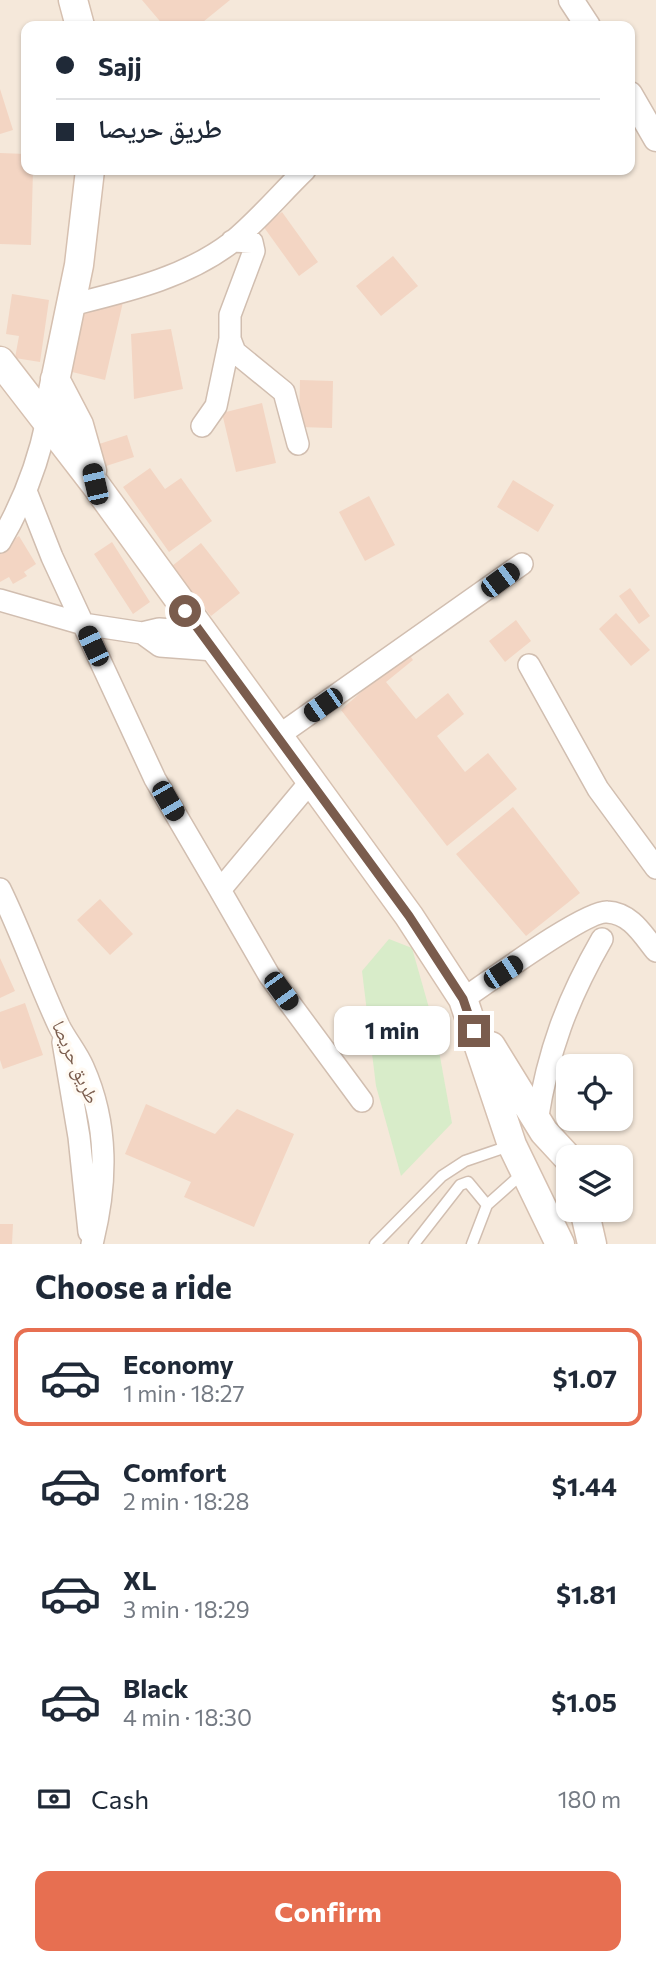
<!DOCTYPE html>
<meta charset="utf-8">
<style>
body{margin:0;font-family:Commissioner,"Noto Naskh Arabic",sans-serif;background:#f2f2f3;color:#1f2937;height:100vh;display:flex;flex-direction:column;font-size:26px;white-space:nowrap}
*{box-sizing:border-box;margin:0}
p{font-size:23px;color:#747a83}
.icon{flex:none;width:38px;height:38px;fill:none;stroke:currentColor;stroke-width:2;stroke-linecap:round;stroke-linejoin:round}
.map{position:relative;height:1244px;overflow:hidden}
.side{display:flex;flex-direction:column;background:#fff;flex:1}
.side>*{flex:none}
.guide{position:absolute;left:21px;top:21px;width:614px;height:154px;border-radius:14px;box-shadow:0 2px 5px #0004;display:grid;align-content:center;height:154px;padding:0 35px;background:#fff}
.fabs{position:absolute;left:556px;top:1054px;display:grid;gap:14px}
.fabs a{display:grid;place-items:center;width:77px;height:77px;border-radius:14px;background:#fff;box-shadow:0 2px 5px #0004;font-size:35px}
.end{position:absolute;width:32px;height:32px;margin:-16px;border:9px solid #7a5c4d;background:#fff;box-shadow:0 0 0 4px #fff}
.from{border-radius:50%}
.bubble{position:absolute;height:49px;border-radius:14px;background:#fff;box-shadow:0 2px 5px #0004;font-size:23px;font-weight:700;line-height:49px;text-align:center}
.car{position:absolute;width:21px;height:42px;margin:-21px -10px;border-radius:9px;box-shadow:0 0 5px 2px #0007;background:linear-gradient(#222 24%,#8ab4d8 0 40%,#222 0 76%,#8ab4d8 0 86%,#222 0)}
.guide b{display:flex;align-items:center;gap:24px;height:66px;font-size:26px}
.guide b+b{border-top:2px solid #e0e1e3}
.guide i{width:18px;height:18px;background:#1f2937}
ul{padding:0;list-style:none}
li{display:flex;align-items:center;gap:21px;height:98px;margin:0 14px 10px;padding:0 21px;border:4px solid transparent;border-radius:14px}
li div{flex:1}
li b{display:block;font-size:26px}
li em{font-style:normal;font-weight:700}
li.on{border-color:#e76f51}
li>.icon{width:63px;height:63px;stroke-width:1.5}
h2{padding:0 35px;font-size:32px;line-height:84px}
.pay{display:flex;align-items:center;gap:18px;height:77px;padding:0 35px;font-size:26px}
.pay p{margin-inline-start:auto}
.cta{display:flex;gap:14px;margin-top:auto;padding:14px 35px}
.cta a{flex:1;height:80px;border-radius:14px;background:#e76f51;color:#fff;font-size:28px;font-weight:700;line-height:80px;text-align:center}
.map>svg:first-child{display:block}
.residential{fill:#f5e8da;fill-rule:evenodd}
.green{fill:#d8ecc9}
.building{fill:#f3d5c3}
.lines{fill:none;stroke-linecap:round;stroke-linejoin:round}
.service-casing{stroke:#d1beb0;stroke-width:13}
.minor-casing{stroke:#d1beb0;stroke-width:24}
.tertiary-casing{stroke:#d1beb0;stroke-width:27}
.secondary-casing{stroke:#d6c0b0;stroke-width:31}
.service{stroke:#fff;stroke-width:10}
.minor{stroke:#fff;stroke-width:21}
.tertiary{stroke:#fff;stroke-width:24}
.secondary{stroke:#fff;stroke-width:28}
.route{stroke:#7a5c4d;stroke-width:9}
.labels{text-anchor:middle;stroke-width:7;stroke-linejoin:round;paint-order:stroke}
.street-label{font-size:19px;fill:#7a5c4d;stroke:#fffaf3}
</style>
<div class="map">
<svg width="656" height="1244" viewBox="0 0 656 1244">
<rect width="100%" height="100%" fill="#fdf6ec"/>
<path class="residential" d="M 0,0 L 656,0 L 656,1244 L 0,1244 ZM 26,26 L 630,26 L 630,170 L 26,170 ZM 569,1066 L 621,1066 L 621,1118 L 569,1118 ZM 569,1157 L 621,1157 L 621,1209 L 569,1209 Z"/>
<path class="green" d="M 389,939 L 412,948 L 435,1029 L 452,1123 L 401,1176 L 376,1086 L 362,971 Z"/>
<path class="building" d="M 142,0 L 230,0 L 198,26 L 164,26 Z
M 0,89 L 13,130 L 0,134 Z
M 0,153 L 26,154 L 26,170 L 33,170 L 31,245 L 0,244 Z
M 282,212 L 318,262 L 299,276 L 263,226 Z
M 393,256 L 418,286 L 381,316 L 356,286 Z
M 12,294 L 49,300 L 40,362 L 15,358 L 19,336 L 6,334 Z
M 123,302 L 105,380 L 68,371 L 83,311 Z
M 171,329 L 183,389 L 134,399 L 131,334 Z
M 300,380 L 333,381 L 332,428 L 299,427 Z
M 262,403 L 276,463 L 236,472 L 222,413 Z
M 127,435 L 134,457 L 103,467 L 96,445 Z
M 150,468 L 165,489 L 181,478 L 212,521 L 169,552 L 123,487 Z
M 513,480 L 554,505 L 538,532 L 497,507 Z
M 369,496 L 395,545 L 365,561 L 339,512 Z
M 19,536 L 36,564 L 24,572 L 27,576 L 13,584 L 9,577 L 0,582 L 0,548 Z
M 112,542 L 150,602 L 133,614 L 94,554 Z
M 201,543 L 240,593 L 211,616 L 172,566 Z
M 630,588 L 650,616 L 639,624 L 619,596 Z
M 616,613 L 650,650 L 631,666 L 599,629 Z
M 516,620 L 531,641 L 505,662 L 489,641 Z
M 407,651 L 413,660 L 386,682 L 416,719 L 448,693 L 464,714 L 437,736 L 465,772 L 488,753 L 517,789 L 447,846 L 341,710 Z
M 513,807 L 580,893 L 526,936 L 456,854 Z
M 100,899 L 133,934 L 110,955 L 77,920 Z
M 0,958 L 15,991 L 0,998 Z
M 25,1003 L 43,1055 L 3,1069 L 0,1060 L 0,1012 Z
M 146,1104 L 215,1134 L 237,1109 L 294,1134 L 254,1227 L 184,1197 L 191,1182 L 125,1154 Z
M 0,1224 L 13,1224 L 12,1244 L 0,1244 Z"/>
<g class="lines">
<defs>
<path id="service" d="M 375,1244 L 442,1176 L 465,1161 L 512,1145
M 414,1244 L 460,1185 L 468,1182 L 487,1205
M 472,1244 L 487,1205 L 524,1172"/>
<path id="minor" d="M 232,241 L 252,242 L 254,251 L 230,315 L 230,339 L 235,352 L 284,392 L 298,444
M 71,305 C 127,291 185,278 232,242 C 258,221 281,193 305,170
M 202,426 L 216,406 L 230,339
M 26,491 L 52,557 L 155,779 L 220,890 L 311,781
M 0,542 C 23,503 38,464 47,420
M 0,600 L 83,624 L 142,633 L 159,629 L 200,632
M 142,633 L 160,646 L 214,650
M 529,665 L 598,789 L 656,868
M 278,736 L 522,564
M 0,889 C 22,934 38,981 59,1026 C 66,1040 77,1053 83,1067 C 109,1125 107,1184 92,1244
M 220,890 L 269,975 L 362,1101
M 463,999 C 487,983 586,910 607,912 C 631,913 643,935 656,951
M 63,1042 L 79,1137 L 89,1232
M 537,1121 C 548,1051 567,1000 602,939"/>
<path id="tertiary" d="M 571,0 L 588,26
M 630,94 L 656,139"/>
<path id="secondary" d="M 73,0 L 80,26
M 0,361 L 95,484 L 311,781 L 409,916 L 463,999 L 512,1145 L 560,1244
M 55,379 L 79,425 L 92,471
M 47,420 L 79,265 L 90,170
M 491,1046 L 544,1132 L 569,1159
M 584,1209 L 592,1244"/>
</defs>
<use href="#service" class="service-casing"/>
<use href="#minor" class="minor-casing"/>
<use href="#tertiary" class="tertiary-casing"/>
<use href="#secondary" class="secondary-casing"/>
<use href="#service" class="service"/>
<use href="#minor" class="minor"/>
<use href="#tertiary" class="tertiary"/>
<use href="#secondary" class="secondary"/>
</g>
<g class="lines">
<path class="route" d="M 185,611 L 409,916 L 463,999 L 474,1031"/>
</g>
<g class="labels">
<g class="street-label">
<text transform="translate(76 1062) rotate(66)" y="7">طريق حريصا</text>
</g>
</g>
</svg>
<div class="fabs">
<a><svg class="icon" aria-label="locate" viewBox="0 0 24 24"><circle cx="12" cy="12" r="6"/><path d="M12 2v4M12 18v4M2 12h4M18 12h4"/></svg></a>
<a><svg class="icon" aria-label="layers" viewBox="0 0 24 24"><path d="M12 4l9 5-9 5-9-5zM3 14l9 5 9-5"/></svg></a>
</div>
<i class="end from" style="left:185px;top:611px"></i>
<i class="end" style="left:474px;top:1031px"></i>
<div class="bubble" style="left:334px;top:1006px;width:116px">1 min</div>
<i class="car" style="left:95px;top:484px;rotate:347deg"></i>
<i class="car" style="left:500px;top:580px;rotate:53deg"></i>
<i class="car" style="left:93px;top:646px;rotate:335deg"></i>
<i class="car" style="left:323px;top:705px;rotate:235deg"></i>
<i class="car" style="left:168px;top:801px;rotate:150deg"></i>
<i class="car" style="left:503px;top:972px;rotate:57deg"></i>
<i class="car" style="left:281px;top:991px;rotate:144deg"></i>
<div class="guide">
<b><i class="from"></i>Sajj</b>
<b><i></i>طريق حريصا</b>
</div>
</div>
<section class="side">
<h2>Choose a ride</h2>
<ul>
<li class="on"><svg class="icon" aria-label="car" viewBox="0 0 24 24"><path d="M5 17H2v-5l4-1 3-4h7l3 4 3 1v5h-3M9 17h6M6 11h13"/><circle cx="7" cy="17" r="2"/><circle cx="17" cy="17" r="2"/></svg><div><b>Economy</b><p>1 min · 18:27</p></div><em>$1.07</em></li>
<li><svg class="icon" aria-label="car" viewBox="0 0 24 24"><path d="M5 17H2v-5l4-1 3-4h7l3 4 3 1v5h-3M9 17h6M6 11h13"/><circle cx="7" cy="17" r="2"/><circle cx="17" cy="17" r="2"/></svg><div><b>Comfort</b><p>2 min · 18:28</p></div><em>$1.44</em></li>
<li><svg class="icon" aria-label="car" viewBox="0 0 24 24"><path d="M5 17H2v-5l4-1 3-4h7l3 4 3 1v5h-3M9 17h6M6 11h13"/><circle cx="7" cy="17" r="2"/><circle cx="17" cy="17" r="2"/></svg><div><b>XL</b><p>3 min · 18:29</p></div><em>$1.81</em></li>
<li><svg class="icon" aria-label="car" viewBox="0 0 24 24"><path d="M5 17H2v-5l4-1 3-4h7l3 4 3 1v5h-3M9 17h6M6 11h13"/><circle cx="7" cy="17" r="2"/><circle cx="17" cy="17" r="2"/></svg><div><b>Black</b><p>4 min · 18:30</p></div><em>$1.05</em></li>
</ul>
<div class="pay"><svg class="icon" aria-label="cash" viewBox="0 0 24 24"><path d="M3 7h18v10H3z"/><circle cx="12" cy="12" r="2"/></svg>Cash<p>180 m</p></div>
<div class="cta"><a>Confirm</a></div>
</section>
